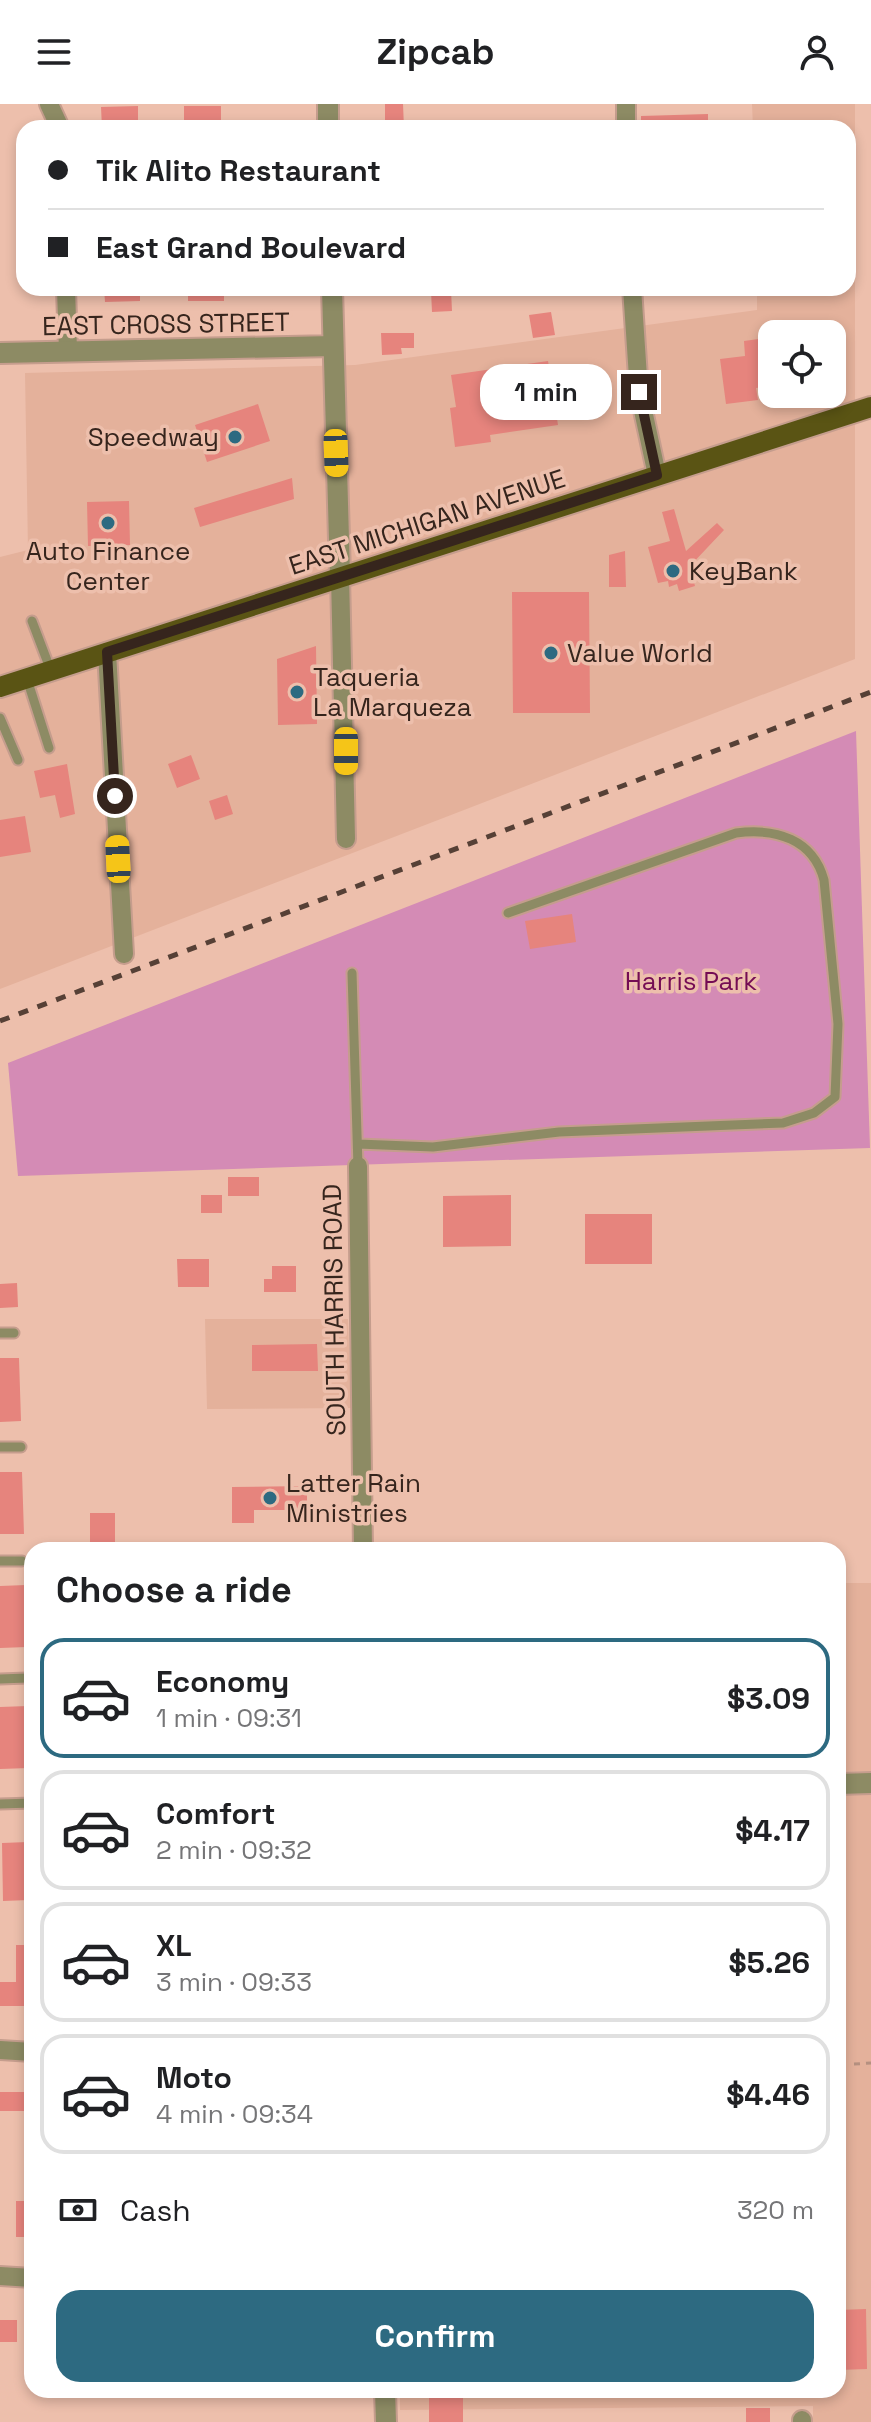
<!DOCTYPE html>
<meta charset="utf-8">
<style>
body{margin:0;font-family:"Space Grotesk",sans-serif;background:#f6f6f6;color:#202124;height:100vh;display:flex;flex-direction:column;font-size:30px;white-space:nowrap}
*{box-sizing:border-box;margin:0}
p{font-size:26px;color:#757577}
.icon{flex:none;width:44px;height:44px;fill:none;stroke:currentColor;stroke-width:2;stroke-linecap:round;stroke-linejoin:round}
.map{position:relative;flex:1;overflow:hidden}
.details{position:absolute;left:24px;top:1438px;width:822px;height:856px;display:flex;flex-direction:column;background:#fff;border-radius:24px;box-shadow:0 4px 12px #0003}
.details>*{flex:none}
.guide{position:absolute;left:16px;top:16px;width:840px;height:176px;border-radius:24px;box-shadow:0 4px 12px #0003;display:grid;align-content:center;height:176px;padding:0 32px;background:#fff}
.buttons{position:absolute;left:758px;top:216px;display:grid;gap:16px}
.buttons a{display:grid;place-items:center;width:88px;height:88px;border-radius:16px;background:#fff;box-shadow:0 4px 12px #0003;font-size:40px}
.end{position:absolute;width:36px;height:36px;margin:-18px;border:10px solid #36251d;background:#fff;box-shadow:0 0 0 4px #fff}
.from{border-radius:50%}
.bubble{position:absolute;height:56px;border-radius:24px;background:#fff;box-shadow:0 4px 12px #0003;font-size:26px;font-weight:800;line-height:56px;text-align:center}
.car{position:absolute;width:24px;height:48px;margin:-24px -12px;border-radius:10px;box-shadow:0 0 6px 2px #0007;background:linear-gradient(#f5c518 24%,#345 0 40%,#f5c518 0 76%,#345 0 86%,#f5c518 0)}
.guide b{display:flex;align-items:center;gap:28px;height:76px;font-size:30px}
.guide b+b{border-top:2px solid #e0e0e0}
.guide i{width:20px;height:20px;background:#202124}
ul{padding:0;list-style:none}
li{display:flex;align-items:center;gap:24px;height:120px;margin:0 16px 12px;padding:0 16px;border:4px solid #e0e0e0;border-radius:24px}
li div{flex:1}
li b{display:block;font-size:30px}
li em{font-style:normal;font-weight:800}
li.on{border-color:#2d6a81}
li>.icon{width:72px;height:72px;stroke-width:1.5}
h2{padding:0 32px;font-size:36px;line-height:96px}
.pay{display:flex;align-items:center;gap:20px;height:88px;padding:0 32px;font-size:30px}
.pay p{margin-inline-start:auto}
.cta{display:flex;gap:16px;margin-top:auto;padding:16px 32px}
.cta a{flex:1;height:92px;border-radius:24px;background:#2d6a81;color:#fff;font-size:32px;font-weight:800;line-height:92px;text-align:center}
header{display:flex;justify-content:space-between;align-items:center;height:104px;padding:0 32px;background:#fff;font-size:36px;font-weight:800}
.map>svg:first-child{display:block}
.built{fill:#e4b19b;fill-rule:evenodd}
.green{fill:#d48bb5}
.building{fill:#e6847d}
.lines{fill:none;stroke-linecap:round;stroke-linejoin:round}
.service-casing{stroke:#c59d8d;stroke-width:13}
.minor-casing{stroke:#c59d8d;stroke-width:22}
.tertiary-casing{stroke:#c59d8d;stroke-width:24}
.primary-casing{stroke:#c59d8d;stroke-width:24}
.path{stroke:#b59080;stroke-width:3;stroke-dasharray:6 6;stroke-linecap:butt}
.service{stroke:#8d8b64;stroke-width:9}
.minor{stroke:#8d8b64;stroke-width:18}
.tertiary{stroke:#8d8b64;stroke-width:20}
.primary{stroke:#5a5414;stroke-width:20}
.rail{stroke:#564036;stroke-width:5;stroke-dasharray:10 10;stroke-linecap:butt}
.route{stroke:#36251d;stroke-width:10}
.poi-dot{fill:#2d6a81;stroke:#edbfac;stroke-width:3}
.labels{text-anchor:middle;stroke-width:7;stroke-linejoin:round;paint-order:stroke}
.street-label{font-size:26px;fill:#36251d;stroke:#edbfac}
.poi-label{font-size:26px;fill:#36251d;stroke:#edbfac;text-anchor:start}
.park-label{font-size:26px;fill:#740c54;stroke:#edbfac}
</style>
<header><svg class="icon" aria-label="menu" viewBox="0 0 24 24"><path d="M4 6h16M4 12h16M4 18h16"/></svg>Zipcab<svg class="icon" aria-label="person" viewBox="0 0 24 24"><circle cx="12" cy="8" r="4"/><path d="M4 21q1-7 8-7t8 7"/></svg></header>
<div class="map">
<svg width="871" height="2318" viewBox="0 0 871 2318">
<rect width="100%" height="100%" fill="#edbfac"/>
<path class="built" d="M 752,0 L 855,0 L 855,555 L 0,885 L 0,453 L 28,446 L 25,269 L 355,261 L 757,206 L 757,184 L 848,184 L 848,24 L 753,24 ZM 772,230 L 832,230 L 832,290 L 772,290 Z
M 205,1215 L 348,1215 L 351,1304 L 207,1305 Z
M 838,1479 L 871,1479 L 871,1667 L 838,1668 Z
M 871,1689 L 871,2318 L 813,2318 L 813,2302 L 400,2306 L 400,2286 L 838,2286 L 838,1690 Z"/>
<path class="green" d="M 856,627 L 870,1044 L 18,1072 L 8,959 Z"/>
<path class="building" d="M 385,0 L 403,0 L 404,24 L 385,24 Z
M 138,2 L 138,24 L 102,24 L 101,3 Z
M 184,2 L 221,2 L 221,24 L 184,24 Z
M 708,10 L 708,24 L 641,24 L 641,12 Z
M 104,184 L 140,184 L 140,197 L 105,198 Z
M 188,184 L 224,184 L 224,197 L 188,197 Z
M 451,186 L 452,207 L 432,208 L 431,187 Z
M 551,208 L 555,231 L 533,234 L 529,211 Z
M 381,229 L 414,229 L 414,244 L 401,244 L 402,250 L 382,251 Z
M 772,233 L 772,282 L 756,284 L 758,296 L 726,300 L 720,255 L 745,252 L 744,237 Z
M 548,257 L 558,321 L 490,331 L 491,338 L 455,343 L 450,304 L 456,303 L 451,271 Z
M 258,300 L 270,337 L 207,358 L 195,321 Z
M 292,374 L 294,395 L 200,423 L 194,404 Z
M 129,397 L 130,441 L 88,442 L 87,398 Z
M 674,405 L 686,447 L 717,419 L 724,426 L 690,462 L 695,482 L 679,487 L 677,480 L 669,483 L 668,477 L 658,479 L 648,443 L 670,437 L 662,408 Z
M 625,447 L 626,483 L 609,483 L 609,451 Z
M 512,488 L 589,488 L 590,609 L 513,609 Z
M 316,542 L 317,620 L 278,621 L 277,555 Z
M 191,651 L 200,675 L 177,684 L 168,660 Z
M 67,660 L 75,710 L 60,714 L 55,691 L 40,694 L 34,667 Z
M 227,691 L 233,710 L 215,716 L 209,697 Z
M 25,712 L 31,748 L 0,753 L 0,716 Z
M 572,810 L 576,838 L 530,845 L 525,817 Z
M 228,1073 L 259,1073 L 259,1092 L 228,1092 Z
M 201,1091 L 222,1091 L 222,1109 L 201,1109 Z
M 511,1091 L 511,1142 L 443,1143 L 443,1092 Z
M 585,1110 L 652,1110 L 652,1160 L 585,1160 Z
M 177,1155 L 209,1155 L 209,1183 L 178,1183 Z
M 272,1162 L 296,1162 L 296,1188 L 264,1188 L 264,1175 L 272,1175 Z
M 17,1179 L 18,1203 L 0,1204 L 0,1180 Z
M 317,1240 L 318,1267 L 252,1267 L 252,1241 Z
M 0,1254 L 19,1254 L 21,1317 L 0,1318 Z
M 0,1368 L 22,1368 L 24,1430 L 0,1430 Z
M 307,1382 L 307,1406 L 254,1406 L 254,1419 L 232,1419 L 232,1383 Z
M 90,1409 L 115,1409 L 115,1446 L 90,1446 Z
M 26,1481 L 27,1543 L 0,1544 L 0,1482 Z
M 28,1602 L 29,1664 L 0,1665 L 0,1603 Z
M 28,1738 L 29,1796 L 3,1797 L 2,1739 Z
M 16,1841 L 32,1841 L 32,1902 L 0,1902 L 0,1878 L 16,1878 Z
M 0,1988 L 32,1988 L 32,2007 L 0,2007 Z
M 16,2097 L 32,2097 L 32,2133 L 16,2133 Z
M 866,2205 L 867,2265 L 838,2266 L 838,2206 Z
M 0,2216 L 17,2216 L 17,2238 L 0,2238 Z
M 429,2286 L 463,2286 L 463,2318 L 429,2318 Z
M 746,2304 L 770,2304 L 770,2318 L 746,2318 Z"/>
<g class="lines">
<defs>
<path id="service" d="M 32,517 L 51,567
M 27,575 L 49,644
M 0,614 L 18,656
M 352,869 L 358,1062
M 358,1040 L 433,1043 L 559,1028 L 783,1019 L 814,1009 L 835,993 L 838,920 L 824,776 C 813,735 776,724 736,729 L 508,809
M 0,1229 L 14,1229
M 0,1343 L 21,1343
M 0,1457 L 22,1457
M 0,1575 L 27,1574
M 0,1700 L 32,1699"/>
<path id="minor" d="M 49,0 L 60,24
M 626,0 L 626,24
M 66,184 L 68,247
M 632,184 L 639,288 L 657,371
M 340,472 L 346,735
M 107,548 L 124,850
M 358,1062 L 363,1446
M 0,1946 L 32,1948
M 0,2172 L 32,2174
M 802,2316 L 802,2318"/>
<path id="tertiary" d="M 328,0 L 328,24
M 332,184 L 340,472
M 0,249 L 333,242
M 838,1680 L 871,1679
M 385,2286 L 386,2318"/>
<path id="primary" d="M 0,583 L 871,303"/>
</defs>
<use href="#service" class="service-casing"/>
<use href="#minor" class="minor-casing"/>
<use href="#tertiary" class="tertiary-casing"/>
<use href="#primary" class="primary-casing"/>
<path class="path" d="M 854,1960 L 871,1959"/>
<use href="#service" class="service"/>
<use href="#minor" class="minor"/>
<use href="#tertiary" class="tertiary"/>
<use href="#primary" class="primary"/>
<path class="rail" d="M 0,917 L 871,588"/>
</g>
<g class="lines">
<path class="route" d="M 115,692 L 107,548 L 657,371 L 639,288"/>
</g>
<g class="poi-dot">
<circle cx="235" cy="333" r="8"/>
<circle cx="108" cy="419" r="8"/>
<circle cx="673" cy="467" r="8"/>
<circle cx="551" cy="549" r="8"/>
<circle cx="297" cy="588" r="8"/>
<circle cx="270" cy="1394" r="8"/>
</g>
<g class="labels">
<g class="street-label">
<text transform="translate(166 220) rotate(-1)" y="9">EAST CROSS STREET</text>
<text transform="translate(427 418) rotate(-18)" y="9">EAST MICHIGAN AVENUE</text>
<text transform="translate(334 1206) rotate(-91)" y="9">SOUTH HARRIS ROAD</text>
</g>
<g class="poi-label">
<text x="219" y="342" text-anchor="end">Speedway</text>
<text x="108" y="456" text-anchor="middle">Auto Finance<tspan x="108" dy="30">Center</tspan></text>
<text x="689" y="476">KeyBank</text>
<text x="567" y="558">Value World</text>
<text x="313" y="582">Taqueria<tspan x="313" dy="30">La Marqueza</tspan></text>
<text x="286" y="1388">Latter Rain<tspan x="286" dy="30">Ministries</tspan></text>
</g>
<g class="park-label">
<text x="691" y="886">Harris Park</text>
</g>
</g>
</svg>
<div class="buttons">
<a><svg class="icon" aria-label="locate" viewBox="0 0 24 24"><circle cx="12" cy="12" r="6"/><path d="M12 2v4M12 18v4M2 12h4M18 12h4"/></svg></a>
</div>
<i class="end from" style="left:115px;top:692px"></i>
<i class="end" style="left:639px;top:288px"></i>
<div class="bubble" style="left:480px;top:260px;width:132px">1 min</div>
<i class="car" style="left:336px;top:349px;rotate:178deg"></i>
<i class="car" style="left:346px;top:647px;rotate:180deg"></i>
<i class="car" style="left:118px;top:755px;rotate:357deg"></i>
<div class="guide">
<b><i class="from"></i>Tik Alito Restaurant</b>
<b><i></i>East Grand Boulevard</b>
</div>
<section class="details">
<h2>Choose a ride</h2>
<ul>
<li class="on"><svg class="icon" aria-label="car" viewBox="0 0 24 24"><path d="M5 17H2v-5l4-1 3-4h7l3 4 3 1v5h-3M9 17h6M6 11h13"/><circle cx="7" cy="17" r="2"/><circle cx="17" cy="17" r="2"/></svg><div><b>Economy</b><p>1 min · 09:31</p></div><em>$3.09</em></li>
<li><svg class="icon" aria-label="car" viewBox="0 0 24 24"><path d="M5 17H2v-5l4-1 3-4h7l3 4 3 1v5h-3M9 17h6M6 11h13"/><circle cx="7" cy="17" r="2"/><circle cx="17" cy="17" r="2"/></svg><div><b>Comfort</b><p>2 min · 09:32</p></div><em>$4.17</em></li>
<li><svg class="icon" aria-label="car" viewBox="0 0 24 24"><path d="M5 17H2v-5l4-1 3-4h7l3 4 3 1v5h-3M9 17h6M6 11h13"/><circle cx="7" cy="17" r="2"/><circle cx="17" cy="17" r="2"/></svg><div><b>XL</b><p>3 min · 09:33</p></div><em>$5.26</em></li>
<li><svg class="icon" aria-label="car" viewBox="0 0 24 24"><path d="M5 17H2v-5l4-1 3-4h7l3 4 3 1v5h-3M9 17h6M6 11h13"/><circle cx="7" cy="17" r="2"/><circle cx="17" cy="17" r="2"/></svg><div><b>Moto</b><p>4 min · 09:34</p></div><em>$4.46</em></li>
</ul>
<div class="pay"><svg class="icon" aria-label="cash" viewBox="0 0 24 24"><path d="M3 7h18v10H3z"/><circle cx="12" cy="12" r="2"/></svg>Cash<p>320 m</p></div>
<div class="cta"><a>Confirm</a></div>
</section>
</div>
